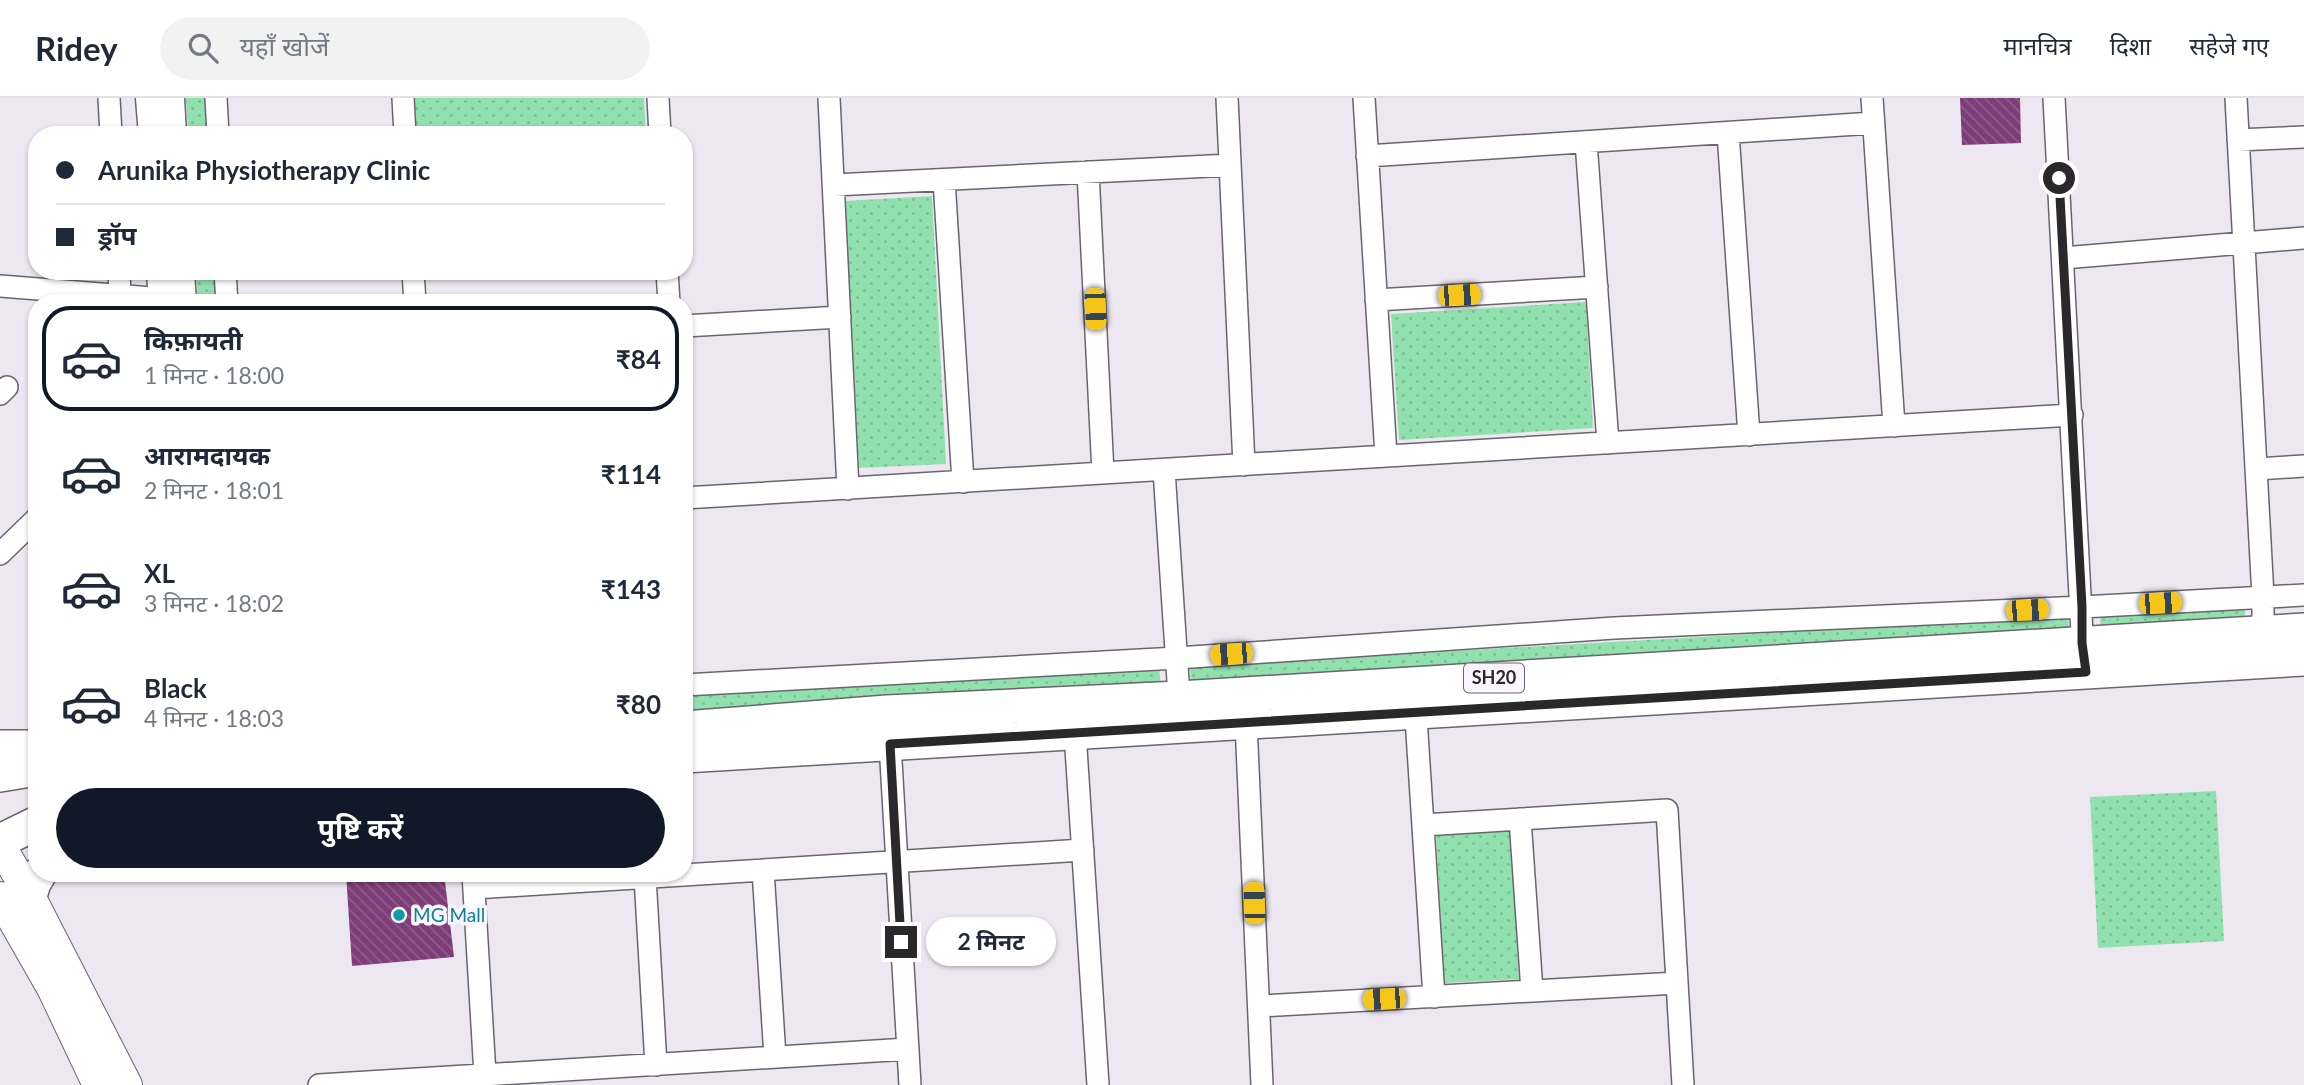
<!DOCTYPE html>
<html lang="hi">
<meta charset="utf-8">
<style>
body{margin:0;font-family:Lato,"Noto Sans Devanagari",sans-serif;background:#f2f2f3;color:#1f2937;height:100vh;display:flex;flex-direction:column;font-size:26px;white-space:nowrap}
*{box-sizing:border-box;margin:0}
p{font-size:23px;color:#747a83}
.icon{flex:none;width:38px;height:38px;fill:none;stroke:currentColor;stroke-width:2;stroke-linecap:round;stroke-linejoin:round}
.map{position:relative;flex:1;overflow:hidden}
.sheet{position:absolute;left:28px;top:196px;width:665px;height:588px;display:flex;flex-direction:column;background:#fff;border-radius:28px;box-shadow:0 2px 5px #0004}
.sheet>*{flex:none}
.hud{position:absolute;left:28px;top:28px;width:665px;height:154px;border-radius:28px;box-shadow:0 2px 5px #0004;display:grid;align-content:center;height:154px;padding:0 28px;background:#fff}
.end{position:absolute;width:32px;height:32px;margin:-16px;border:9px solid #2b282c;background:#fff;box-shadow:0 0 0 4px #fff}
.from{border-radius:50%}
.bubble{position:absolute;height:49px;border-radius:24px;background:#fff;box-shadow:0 2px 5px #0004;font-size:23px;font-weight:700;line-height:49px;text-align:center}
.car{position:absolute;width:21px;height:42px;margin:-21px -10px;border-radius:9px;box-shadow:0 0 5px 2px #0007;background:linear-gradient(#f5c518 24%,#345 0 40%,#f5c518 0 76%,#345 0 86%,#f5c518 0)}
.hud b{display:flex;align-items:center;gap:24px;height:66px;font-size:26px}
.hud b+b{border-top:2px solid #e0e1e3}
.hud i{width:18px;height:18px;background:#1f2937}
ul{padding:12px 0 0;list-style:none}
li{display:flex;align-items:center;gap:21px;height:105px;margin:0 14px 10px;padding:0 14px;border:4px solid transparent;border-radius:28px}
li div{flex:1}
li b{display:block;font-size:26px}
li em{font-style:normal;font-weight:700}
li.current{border-color:#111827}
li>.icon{width:63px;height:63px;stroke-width:1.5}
.cta{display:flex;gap:14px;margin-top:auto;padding:14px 28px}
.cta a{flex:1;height:80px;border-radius:42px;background:#111827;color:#fff;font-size:28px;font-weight:700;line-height:80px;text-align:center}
header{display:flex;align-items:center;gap:42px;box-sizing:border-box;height:98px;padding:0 35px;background:#fff;border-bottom:2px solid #e0e1e3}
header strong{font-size:33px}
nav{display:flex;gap:38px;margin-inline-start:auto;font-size:24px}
.search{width:490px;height:63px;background:#f2f2f3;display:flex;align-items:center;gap:18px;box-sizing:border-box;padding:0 24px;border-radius:38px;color:#747a83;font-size:26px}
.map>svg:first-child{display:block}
.park{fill:url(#park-dots)}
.building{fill:url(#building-back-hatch)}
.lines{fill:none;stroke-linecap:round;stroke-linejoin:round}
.minor-casing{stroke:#6a656d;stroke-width:24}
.tertiary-casing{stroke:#6a656d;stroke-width:29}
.secondary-casing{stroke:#6a656d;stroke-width:32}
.primary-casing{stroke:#6a656d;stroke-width:36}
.minor{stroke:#fff;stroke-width:21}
.tertiary{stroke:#fff;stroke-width:26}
.secondary{stroke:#fff;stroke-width:30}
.primary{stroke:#fff;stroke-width:33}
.route{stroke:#2b282c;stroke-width:9}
.culture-dot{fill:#0f9aa8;stroke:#faf4fe;stroke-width:2.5}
.labels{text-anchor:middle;stroke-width:7;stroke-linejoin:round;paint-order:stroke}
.shield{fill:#faf4fe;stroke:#69656b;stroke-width:2}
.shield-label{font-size:18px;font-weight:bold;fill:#2b282c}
.culture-label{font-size:19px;fill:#0d838f;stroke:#faf4fe;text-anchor:start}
</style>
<header>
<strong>Ridey</strong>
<div class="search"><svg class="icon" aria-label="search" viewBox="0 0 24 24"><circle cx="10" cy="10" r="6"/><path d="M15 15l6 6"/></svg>यहाँ खोजें</div>
<nav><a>मानचित्र</a><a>दिशा</a><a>सहेजे गए</a></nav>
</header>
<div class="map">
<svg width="2304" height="987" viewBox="0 0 2304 987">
<defs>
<pattern id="park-dots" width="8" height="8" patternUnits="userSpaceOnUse" patternTransform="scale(1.75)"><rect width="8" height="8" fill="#91e1ae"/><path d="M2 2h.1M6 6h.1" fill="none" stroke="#7dc196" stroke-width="1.8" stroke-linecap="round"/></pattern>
<pattern id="building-back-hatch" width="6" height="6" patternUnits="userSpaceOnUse" patternTransform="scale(1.75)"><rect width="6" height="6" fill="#7e3d78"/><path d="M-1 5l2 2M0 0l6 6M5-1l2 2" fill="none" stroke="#8e5d8a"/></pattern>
</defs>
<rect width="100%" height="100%" fill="#ede7f1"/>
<path class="park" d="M 186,0 L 208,0 L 211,37 L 188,37 Z
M 413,0 L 644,0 L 646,37 L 415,37 Z
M 932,98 L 946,366 L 859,370 L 845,103 Z
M 196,173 L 219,173 L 221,205 L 198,205 Z
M 1586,204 L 1593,330 L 1399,342 L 1391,216 Z
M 2245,508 L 2245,530 L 2101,538 L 2100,517 Z
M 2068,518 L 2069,541 L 1191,591 L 1190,568 Z
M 1159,568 L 1161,591 L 684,620 L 684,596 Z
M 2216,693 L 2224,843 L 2098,850 L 2090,699 Z
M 1511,732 L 1519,881 L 1444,885 L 1436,736 Z"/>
<path class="building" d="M 1960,0 L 2020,0 L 2021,45 L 1962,47 Z
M 346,775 L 444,775 L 454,859 L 352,868 Z"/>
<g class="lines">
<defs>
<path id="minor" d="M 109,0 L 111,37
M 216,0 L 218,37
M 403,0 L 405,37
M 658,0 L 660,37
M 829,0 L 848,391
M 1227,0 L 1244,367
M 1364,0 L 1386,358
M 1872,0 L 1894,328
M 2054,0 L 2083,555
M 2236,0 L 2263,499 L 2263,544
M 1728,35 L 1749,337
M 2238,42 L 2304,39
M 1586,44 L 1608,345
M 1367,58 L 1873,25
M 1088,74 L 1103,375
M 944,82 L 963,384
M 834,87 L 1230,67
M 2063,160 L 2304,140
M 119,173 L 120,198
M 225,173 L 227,205
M 413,173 L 415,205
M 667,173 L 669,205
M 0,188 L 177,202
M 1376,202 L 1597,189
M 684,228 L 840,219
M 0,296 L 7,289
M 2256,371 L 2304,368
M 1164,372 L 1180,613
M 684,400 L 2072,317
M 0,456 L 37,420
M 684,587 L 1177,560 L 1614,530 L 2082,509 L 2304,497
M 1415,604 L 1434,899
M 1246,625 L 1262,987
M 1075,635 L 1098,987
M 890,646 L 910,987
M 1520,721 L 1532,893
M 1423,727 L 1667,712 L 1683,987
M 763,772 L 775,959
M 473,776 L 485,977
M 645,779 L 656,967
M 474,790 L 1083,752
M 1259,908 L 1677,885
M 319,987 L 908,951"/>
<path id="tertiary" d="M 149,0 L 152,37
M 171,0 L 173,37
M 160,173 L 162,205
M 181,173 L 183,205"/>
<path id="secondary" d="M 0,747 L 30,798 L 127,987
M 0,799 L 52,890 L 98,987"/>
<path id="primary" d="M 684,630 L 887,614 L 1179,600 L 2304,532
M 0,649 L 37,649
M 684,658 L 2304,561
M 0,677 L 37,671
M 0,743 L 37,725
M 30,798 L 34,785 L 40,775"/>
</defs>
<use href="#minor" class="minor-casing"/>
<use href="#tertiary" class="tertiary-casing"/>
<use href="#secondary" class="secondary-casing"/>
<use href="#primary" class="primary-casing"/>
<use href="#minor" class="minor"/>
<use href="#tertiary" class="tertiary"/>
<use href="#secondary" class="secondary"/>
<use href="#primary" class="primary"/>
</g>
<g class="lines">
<path class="route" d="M 901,844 L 890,646 L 2086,574 L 2082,545 L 2082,509 L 2059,80"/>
</g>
<circle class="culture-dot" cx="399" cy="817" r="7"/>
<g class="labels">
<rect class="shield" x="1464" y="565.5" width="60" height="29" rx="5"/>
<g class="shield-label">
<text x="1494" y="586">SH20</text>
</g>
<g class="culture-label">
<text x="413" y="824">MG Mall</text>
</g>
</g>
</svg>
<i class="end from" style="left:2059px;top:80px"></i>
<i class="end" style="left:901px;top:844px"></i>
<div class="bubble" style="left:926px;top:819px;width:130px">2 मिनट</div>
<i class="car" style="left:1459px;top:197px;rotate:87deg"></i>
<i class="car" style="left:1095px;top:211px;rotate:177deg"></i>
<i class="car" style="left:2160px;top:505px;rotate:87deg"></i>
<i class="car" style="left:2027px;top:512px;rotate:87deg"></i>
<i class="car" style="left:1231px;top:556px;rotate:266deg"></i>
<i class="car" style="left:1254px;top:805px;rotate:358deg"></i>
<i class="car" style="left:1384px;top:901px;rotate:267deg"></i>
<div class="hud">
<b><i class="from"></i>Arunika Physiotherapy Clinic</b>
<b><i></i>ड्रॉप</b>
</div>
<section class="sheet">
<ul>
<li class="current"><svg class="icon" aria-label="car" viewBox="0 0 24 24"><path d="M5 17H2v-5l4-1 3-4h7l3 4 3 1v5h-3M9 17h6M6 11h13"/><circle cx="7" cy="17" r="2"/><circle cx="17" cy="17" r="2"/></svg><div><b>किफ़ायती</b><p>1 मिनट · 18:00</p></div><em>₹84</em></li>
<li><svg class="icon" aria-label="car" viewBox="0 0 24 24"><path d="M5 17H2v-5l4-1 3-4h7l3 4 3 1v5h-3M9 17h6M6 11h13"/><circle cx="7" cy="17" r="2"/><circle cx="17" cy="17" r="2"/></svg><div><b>आरामदायक</b><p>2 मिनट · 18:01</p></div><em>₹114</em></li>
<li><svg class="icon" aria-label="car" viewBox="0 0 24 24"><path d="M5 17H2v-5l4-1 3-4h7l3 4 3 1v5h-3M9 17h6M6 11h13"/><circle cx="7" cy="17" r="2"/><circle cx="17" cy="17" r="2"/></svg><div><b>XL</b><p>3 मिनट · 18:02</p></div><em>₹143</em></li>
<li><svg class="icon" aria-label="car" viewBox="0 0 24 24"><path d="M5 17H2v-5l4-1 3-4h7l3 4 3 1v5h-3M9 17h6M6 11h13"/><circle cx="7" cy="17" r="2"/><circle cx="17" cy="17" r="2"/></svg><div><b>Black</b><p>4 मिनट · 18:03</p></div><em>₹80</em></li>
</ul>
<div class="cta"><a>पुष्टि करें</a></div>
</section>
</div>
